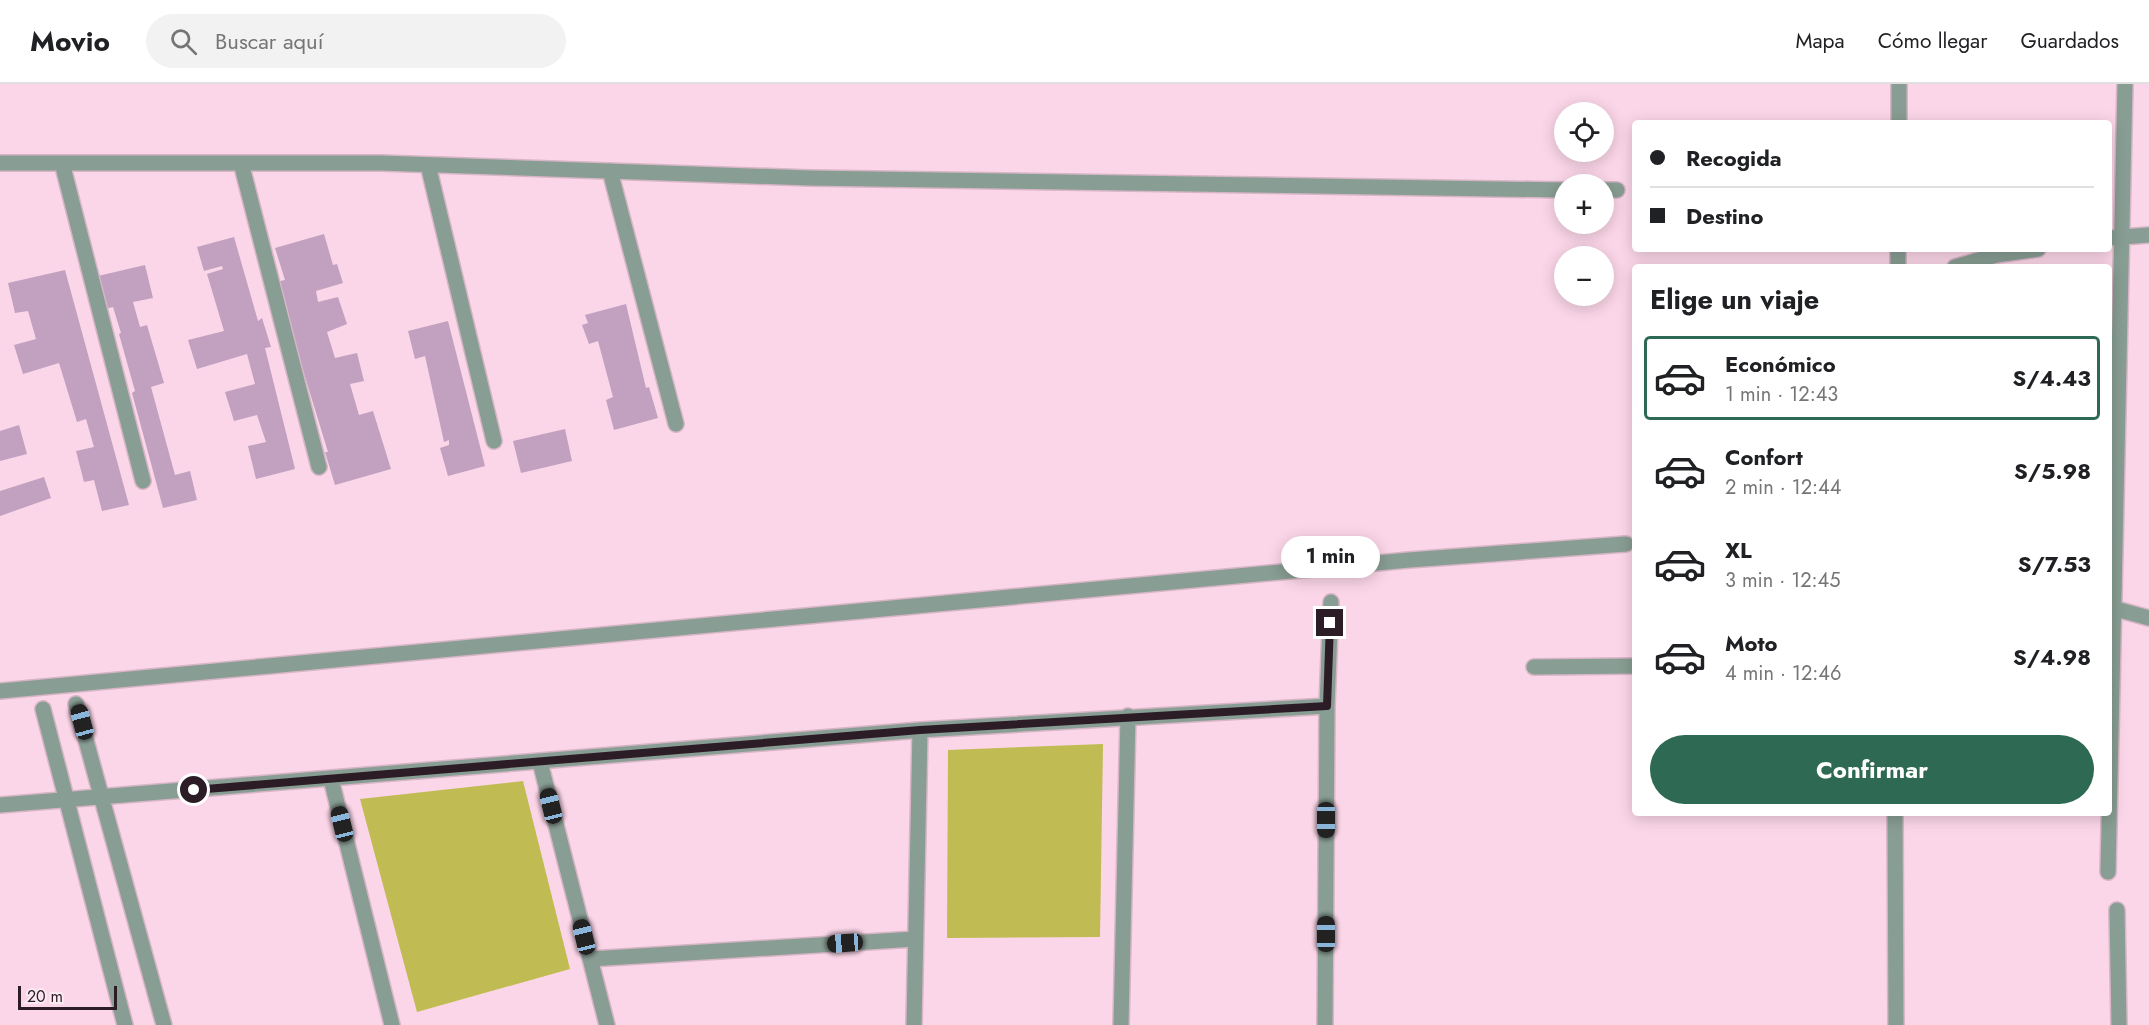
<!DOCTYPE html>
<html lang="es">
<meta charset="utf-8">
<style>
body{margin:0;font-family:Jost,sans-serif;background:#f2f2f2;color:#202124;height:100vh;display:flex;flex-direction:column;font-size:22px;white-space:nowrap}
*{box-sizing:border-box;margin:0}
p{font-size:20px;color:#757577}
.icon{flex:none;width:33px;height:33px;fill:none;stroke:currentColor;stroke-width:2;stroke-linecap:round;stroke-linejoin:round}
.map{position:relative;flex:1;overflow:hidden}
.panel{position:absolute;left:1632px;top:180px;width:480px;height:552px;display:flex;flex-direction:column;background:#fff;border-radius:6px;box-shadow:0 3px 15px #0003}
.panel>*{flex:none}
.top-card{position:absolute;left:1632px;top:36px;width:480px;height:132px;border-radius:6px;box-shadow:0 3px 15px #0003;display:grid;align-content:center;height:132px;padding:0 18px;background:#fff}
.tools{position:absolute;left:1554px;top:18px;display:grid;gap:12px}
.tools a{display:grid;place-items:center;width:60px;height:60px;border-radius:50%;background:#fff;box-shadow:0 3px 15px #0003;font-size:30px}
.scale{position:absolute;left:18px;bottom:15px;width:99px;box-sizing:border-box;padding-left:6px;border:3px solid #2c1c25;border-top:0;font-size:16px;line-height:21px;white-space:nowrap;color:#2c1c25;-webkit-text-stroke:4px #fce9f2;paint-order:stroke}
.end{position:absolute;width:27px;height:27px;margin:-14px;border:8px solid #2c1c25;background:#fff;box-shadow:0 0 0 3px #fff}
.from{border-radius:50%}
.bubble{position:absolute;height:42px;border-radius:21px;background:#fff;box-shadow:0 3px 15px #0003;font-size:20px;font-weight:700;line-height:42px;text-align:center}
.car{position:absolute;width:18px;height:36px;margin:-18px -9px;border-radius:8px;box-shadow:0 0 4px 2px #0007;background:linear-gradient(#222 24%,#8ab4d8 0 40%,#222 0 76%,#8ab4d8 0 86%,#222 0)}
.top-card b{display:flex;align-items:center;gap:21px;height:57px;font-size:22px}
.top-card b+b{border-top:2px solid #e0e0e0}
.top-card i{width:15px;height:15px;background:#202124}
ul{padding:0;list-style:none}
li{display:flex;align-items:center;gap:18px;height:84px;margin:0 12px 9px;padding:0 6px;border:3px solid transparent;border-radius:6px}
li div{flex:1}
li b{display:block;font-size:22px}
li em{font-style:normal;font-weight:700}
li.current{border-color:#2e6953}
li>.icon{width:54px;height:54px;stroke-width:1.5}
h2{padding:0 18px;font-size:27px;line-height:72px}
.primary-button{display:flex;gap:12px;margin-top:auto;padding:12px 18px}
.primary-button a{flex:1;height:69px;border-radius:36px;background:#2e6953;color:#fff;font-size:24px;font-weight:700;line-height:69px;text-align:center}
header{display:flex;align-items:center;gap:36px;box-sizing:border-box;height:84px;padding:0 30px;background:#fff;border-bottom:2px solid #e0e0e0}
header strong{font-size:28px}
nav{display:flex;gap:33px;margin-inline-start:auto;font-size:21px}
.search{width:420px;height:54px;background:#f2f2f2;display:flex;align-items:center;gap:15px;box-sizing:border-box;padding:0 21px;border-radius:33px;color:#757577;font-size:22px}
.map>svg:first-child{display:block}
.green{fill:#c0bb52}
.building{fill:#c1a0c0}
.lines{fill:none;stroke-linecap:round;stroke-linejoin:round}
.service-casing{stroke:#d6b5c5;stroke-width:18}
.minor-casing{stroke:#d6b5c5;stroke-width:18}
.service{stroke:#889d93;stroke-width:15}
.minor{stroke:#889d93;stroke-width:15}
.route{stroke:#2c1c25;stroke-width:8}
</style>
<header>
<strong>Movio</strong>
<div class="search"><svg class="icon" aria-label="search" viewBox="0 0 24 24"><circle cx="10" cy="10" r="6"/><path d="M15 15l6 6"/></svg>Buscar aquí</div>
<nav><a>Mapa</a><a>Cómo llegar</a><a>Guardados</a></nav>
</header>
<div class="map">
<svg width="2149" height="941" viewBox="0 0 2149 941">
<rect width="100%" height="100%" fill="#fbd6e8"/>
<path class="green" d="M 1103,660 L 1100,853 L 947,854 L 948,666 Z
M 523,697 L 570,885 L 417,928 L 360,715 Z"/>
<path class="building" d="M 324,150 L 333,181 L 337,180 L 343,199 L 316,207 L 318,218 L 338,213 L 347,240 L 327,248 L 335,274 L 357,269 L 364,297 L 350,300 L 359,331 L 373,327 L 391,385 L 335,401 L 325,368 L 328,368 L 276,198 L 285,196 L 275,164 Z
M 234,153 L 258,237 L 262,234 L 271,263 L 265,264 L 295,385 L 256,395 L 248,362 L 266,358 L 257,331 L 234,337 L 225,308 L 255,300 L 247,270 L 197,285 L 188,256 L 224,247 L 207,190 L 223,185 L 222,182 L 204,187 L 197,163 Z
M 145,181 L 153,214 L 133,218 L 140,243 L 147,241 L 164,299 L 151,303 L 175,391 L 190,387 L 197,416 L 163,424 L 132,309 L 135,307 L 119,250 L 121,249 L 113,223 L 105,225 L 98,192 Z
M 65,186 L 129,421 L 102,427 L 94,396 L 84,398 L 76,367 L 94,363 L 86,335 L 77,338 L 59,279 L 23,290 L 14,261 L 36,255 L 28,227 L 15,229 L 8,199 Z
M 626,220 L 646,304 L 649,303 L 658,334 L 614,346 L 606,316 L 613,313 L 598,257 L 589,260 L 582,241 L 588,239 L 585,231 Z
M 448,237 L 485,382 L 448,392 L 440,364 L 449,361 L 449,356 L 444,358 L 425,272 L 415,275 L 408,247 Z
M 19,341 L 27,370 L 0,377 L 0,347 Z
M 565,345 L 572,377 L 521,389 L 513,357 Z
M 44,393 L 51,414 L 0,432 L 0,407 Z"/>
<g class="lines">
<defs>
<path id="service" d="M 0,607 L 1409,476 L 1626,460"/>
<path id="minor" d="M 1899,39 L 1899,0
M 0,79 L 381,79 L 810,94 L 1564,106
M 62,79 L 143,397
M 241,79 L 319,383
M 428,81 L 494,357
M 610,87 L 676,340
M 1604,106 L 1617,106
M 2109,154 L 2149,151
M 1898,183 L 1898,165
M 1955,183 L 1996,171 L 2038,165
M 2109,523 L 2149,534
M 1534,583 L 1635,582
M 76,620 L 164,941
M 43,625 L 125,941
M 540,678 L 607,941
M 331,695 L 392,941
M 0,721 L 920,646 L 1327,622
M 1895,729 L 1896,941
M 2108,788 L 2125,0
M 2117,826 L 2119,941
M 590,875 L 915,855
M 914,941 L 920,646
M 1121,941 L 1128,632
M 1325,941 L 1327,622 L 1331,518"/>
</defs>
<use href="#service" class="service-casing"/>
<use href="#minor" class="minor-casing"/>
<use href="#service" class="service"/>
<use href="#minor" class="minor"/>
</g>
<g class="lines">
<path class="route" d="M 194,706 L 920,646 L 1327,622 L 1330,539"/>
</g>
</svg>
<div class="tools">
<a><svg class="icon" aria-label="locate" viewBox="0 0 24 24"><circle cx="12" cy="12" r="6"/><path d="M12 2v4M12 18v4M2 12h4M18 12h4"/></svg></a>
<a>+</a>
<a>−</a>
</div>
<div class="scale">20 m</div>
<i class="end from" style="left:194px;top:706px"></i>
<i class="end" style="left:1330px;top:539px"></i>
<div class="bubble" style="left:1281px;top:452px;width:99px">1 min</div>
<i class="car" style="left:82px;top:638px;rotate:345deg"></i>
<i class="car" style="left:551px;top:722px;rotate:346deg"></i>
<i class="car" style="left:1326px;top:736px;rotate:180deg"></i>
<i class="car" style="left:342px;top:740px;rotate:346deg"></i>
<i class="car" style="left:1326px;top:850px;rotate:0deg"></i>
<i class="car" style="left:584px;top:853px;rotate:346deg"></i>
<i class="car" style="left:845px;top:859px;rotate:266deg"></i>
<div class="top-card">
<b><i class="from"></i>Recogida</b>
<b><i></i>Destino</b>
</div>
<section class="panel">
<h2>Elige un viaje</h2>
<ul>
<li class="current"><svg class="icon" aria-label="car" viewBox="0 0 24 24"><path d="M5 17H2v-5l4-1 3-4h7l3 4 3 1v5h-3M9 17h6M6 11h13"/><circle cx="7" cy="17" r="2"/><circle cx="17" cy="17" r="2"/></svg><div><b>Económico</b><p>1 min · 12:43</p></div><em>S/4.43</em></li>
<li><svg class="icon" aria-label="car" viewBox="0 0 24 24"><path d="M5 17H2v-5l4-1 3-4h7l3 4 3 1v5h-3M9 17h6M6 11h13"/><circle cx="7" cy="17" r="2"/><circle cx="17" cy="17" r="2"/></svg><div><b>Confort</b><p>2 min · 12:44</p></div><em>S/5.98</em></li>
<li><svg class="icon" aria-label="car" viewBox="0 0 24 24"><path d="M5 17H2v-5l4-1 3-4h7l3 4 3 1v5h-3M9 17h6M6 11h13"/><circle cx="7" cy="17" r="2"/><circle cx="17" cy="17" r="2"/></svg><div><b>XL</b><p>3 min · 12:45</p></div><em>S/7.53</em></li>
<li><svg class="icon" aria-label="car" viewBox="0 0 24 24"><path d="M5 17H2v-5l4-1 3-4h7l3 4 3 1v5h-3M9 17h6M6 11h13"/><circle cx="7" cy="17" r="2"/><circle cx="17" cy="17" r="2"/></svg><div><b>Moto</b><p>4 min · 12:46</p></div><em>S/4.98</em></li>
</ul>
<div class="primary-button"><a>Confirmar</a></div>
</section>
</div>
